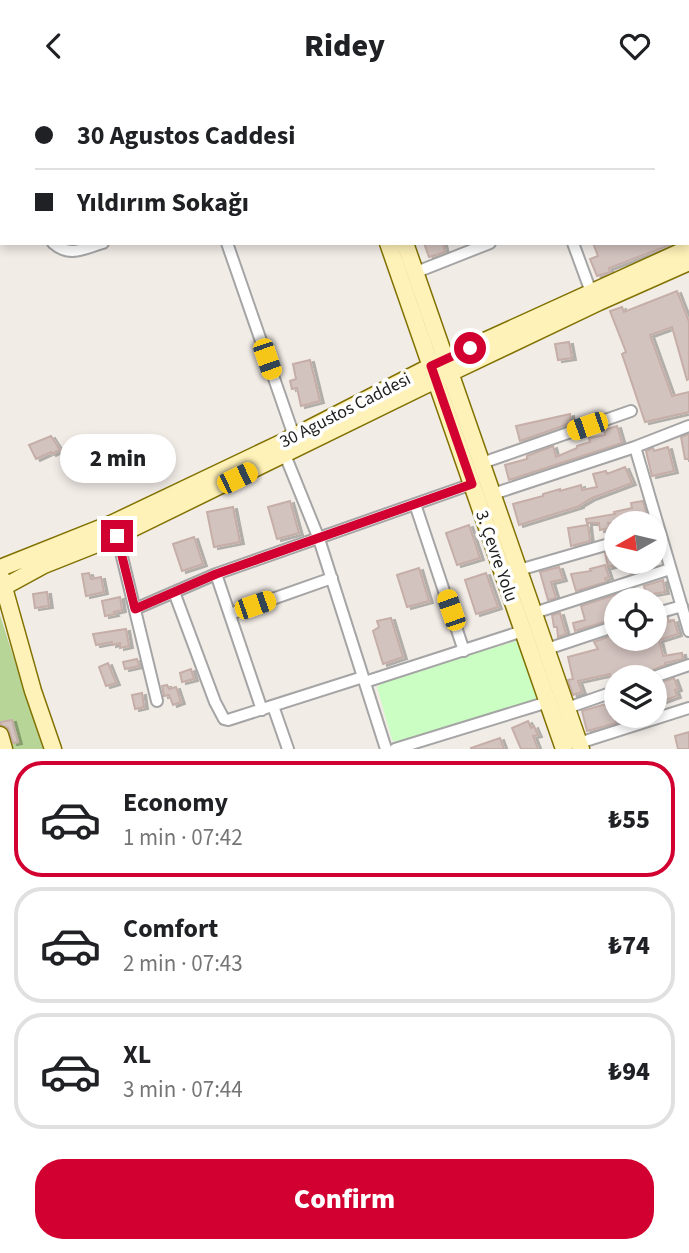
<!DOCTYPE html>
<meta charset="utf-8">
<style>
body{margin:0;font-family:"Source Sans 3",sans-serif;background:#f2f2f2;color:#202124;height:100vh;display:flex;flex-direction:column;font-size:26px;white-space:nowrap}
*{box-sizing:border-box;margin:0}
p{font-size:23px;color:#757577}
.icon{flex:none;width:38px;height:38px;fill:none;stroke:currentColor;stroke-width:2;stroke-linecap:round;stroke-linejoin:round}
.map{position:relative;height:658px;overflow:hidden}
.details{display:flex;flex-direction:column;background:#fff;flex:1}
.details>*{flex:none}
.banner{position:absolute;left:0px;top:0px;width:690px;height:154px;box-shadow:0 4px 10px #0003;display:grid;align-content:center;height:154px;padding:0 35px;background:#fff}
.needle{width:46px;rotate:262deg}
.controls{position:absolute;left:604px;top:420px;display:grid;gap:14px}
.controls a{display:grid;place-items:center;width:63px;height:63px;border-radius:50%;background:#fff;box-shadow:0 4px 10px #0003;font-size:35px}
.end{position:absolute;width:32px;height:32px;margin:-16px;border:9px solid #d20030;background:#fff;box-shadow:0 0 0 4px #fff}
.from{border-radius:50%}
.bubble{position:absolute;height:49px;border-radius:24px;background:#fff;box-shadow:0 4px 10px #0003;font-size:23px;font-weight:800;line-height:49px;text-align:center}
.car{position:absolute;width:21px;height:42px;margin:-21px -10px;border-radius:9px;box-shadow:0 0 5px 2px #0007;background:linear-gradient(#f5c518 24%,#345 0 40%,#f5c518 0 76%,#345 0 86%,#f5c518 0)}
.banner b{display:flex;align-items:center;gap:24px;height:66px;font-size:26px}
.banner b+b{border-top:2px solid #e0e0e0}
.banner i{width:18px;height:18px;background:#202124}
ul{padding:12px 0 0;list-style:none}
li{display:flex;align-items:center;gap:21px;height:116px;margin:0 14px 10px;padding:0 21px;border:4px solid #e0e0e0;border-radius:28px}
li div{flex:1}
li b{display:block;font-size:26px}
li em{font-style:normal;font-weight:800}
li.active{border-color:#d20030}
li>.icon{width:63px;height:63px;stroke-width:1.5}
.button{display:flex;gap:14px;margin-top:auto;padding:14px 35px}
.button a{flex:1;height:80px;border-radius:28px;background:#d20030;color:#fff;font-size:28px;font-weight:800;line-height:80px;text-align:center}
header{display:flex;justify-content:space-between;align-items:center;height:91px;padding:0 35px;background:#fff;font-size:32px;font-weight:800}
.map>svg:first-child{display:block}
.forest{fill:#b8d598}
.park{fill:#cbfec2}
.building{fill:#d3c3bf;stroke:#c6aea8;stroke-width:2;filter:url(#shadow)}
.lines{fill:none;stroke-linecap:round;stroke-linejoin:round}
.street-casing{stroke:#a5a5a5;stroke-width:14}
.secondary-casing{stroke:#807100;stroke-width:19}
.street{stroke:#fff;stroke-width:10}
.secondary{stroke:#fff2b8;stroke-width:16}
.route{stroke:#d20030;stroke-width:9}
.labels{text-anchor:middle;stroke-width:7;stroke-linejoin:round;paint-order:stroke}
.street-label{font-size:18px;fill:#212121;stroke:#fff}
</style>
<header><svg class="icon" aria-label="back" viewBox="0 0 24 24"><path d="M15 5l-7 7 7 7"/></svg>Ridey<svg class="icon" aria-label="heart" viewBox="0 0 24 24"><path d="M12 20l-8-8c-3-5 5-10 8-4 3-6 11-1 8 4z"/></svg></header>
<div class="map">
<svg width="689" height="658" viewBox="0 0 689 658">
<defs>
<filter id="shadow"><feDropShadow dx="4" dy="2" stdDeviation="0" flood-color="#0004"/></filter>
</defs>
<rect width="100%" height="100%" fill="#f2ece7"/>
<path class="forest" d="M 0,524 L 43,658 L 0,658 Z"/>
<path class="park" d="M 516,550 L 520,554 L 538,604 L 533,610 L 399,653 L 392,649 L 377,596 L 385,589 Z"/>
<path class="building" d="M 424,152 L 443,152 L 445,161 L 429,166 Z
M 593,152 L 672,152 L 672,153 L 609,177 L 610,181 L 597,185 L 590,168 L 598,165 Z
M 677,200 L 689,231 L 689,288 L 687,289 L 672,236 L 650,244 L 672,305 L 689,301 L 689,321 L 645,331 L 622,263 L 626,261 L 610,220 L 622,216 L 624,221 Z
M 569,251 L 572,267 L 558,269 L 555,253 Z
M 310,269 L 320,310 L 301,315 L 297,297 L 292,298 L 290,290 L 296,288 L 293,273 Z
M 570,323 L 571,332 L 520,350 L 516,335 Z
M 617,335 L 622,352 L 509,389 L 505,374 L 527,368 L 527,365 L 553,355 L 556,366 L 577,357 L 577,355 L 590,351 L 589,347 L 605,344 L 604,339 Z
M 689,343 L 689,368 L 685,368 L 681,346 Z
M 51,345 L 60,359 L 52,363 L 51,361 L 36,368 L 29,354 Z
M 668,356 L 674,380 L 652,385 L 646,360 L 653,357 L 654,360 Z
M 625,376 L 632,392 L 592,407 L 580,414 L 580,415 L 519,434 L 513,413 L 543,405 L 543,403 L 560,398 L 560,400 L 581,394 L 582,399 L 597,396 L 593,383 L 606,380 L 607,383 Z
M 290,410 L 299,442 L 277,448 L 268,416 Z
M 643,410 L 649,432 L 608,432 L 609,437 L 600,439 L 599,432 L 587,432 L 586,428 L 615,423 L 614,421 L 632,417 L 631,412 Z
M 233,416 L 240,451 L 214,456 L 207,421 Z
M 469,434 L 480,467 L 457,474 L 446,442 Z
M 588,434 L 590,450 L 571,455 L 568,437 Z
M 194,446 L 203,473 L 182,480 L 173,453 Z
M 616,460 L 616,474 L 608,476 L 605,462 Z
M 629,471 L 642,471 L 642,479 L 630,482 Z
M 605,474 L 609,486 L 605,487 L 606,491 L 576,500 L 571,483 L 591,480 L 590,478 Z
M 559,476 L 563,488 L 551,491 L 556,507 L 548,509 L 540,481 Z
M 419,477 L 429,510 L 407,516 L 397,484 Z
M 89,482 L 91,488 L 101,486 L 104,501 L 86,505 L 82,483 Z
M 486,482 L 498,516 L 476,523 L 465,489 Z
M 663,489 L 665,501 L 646,504 L 644,495 Z
M 627,500 L 630,509 L 616,509 L 616,527 L 575,540 L 573,532 L 585,529 L 581,515 Z
M 47,501 L 49,515 L 35,517 L 33,503 Z
M 120,506 L 122,519 L 114,521 L 115,523 L 105,525 L 102,510 Z
M 560,522 L 566,543 L 558,546 L 557,536 L 554,536 L 552,524 Z
M 391,527 L 403,566 L 383,573 L 373,540 L 379,536 L 377,530 Z
M 668,527 L 669,531 L 674,529 L 678,543 L 659,549 L 663,565 L 682,562 L 683,568 L 665,572 L 665,574 L 650,580 L 647,583 L 632,586 L 611,586 L 610,583 L 578,590 L 582,601 L 573,604 L 568,589 L 573,588 L 568,566 L 598,558 L 594,551 L 616,543 L 616,548 L 654,548 L 654,531 Z
M 126,538 L 129,555 L 120,557 L 120,552 L 112,554 L 112,551 L 96,554 L 93,543 Z
M 137,568 L 139,575 L 125,578 L 123,571 Z
M 108,572 L 116,592 L 106,595 L 99,576 Z
M 191,578 L 194,588 L 182,591 L 180,582 Z
M 674,587 L 678,598 L 675,599 L 677,605 L 654,613 L 654,594 Z
M 167,594 L 169,598 L 176,596 L 181,611 L 173,614 L 169,604 L 164,605 L 162,595 Z
M 142,602 L 144,616 L 135,618 L 132,604 Z
M 616,610 L 616,632 L 587,640 L 582,620 Z
M 12,629 L 18,651 L 13,652 L 8,637 L 1,634 L 1,631 Z
M 528,630 L 531,637 L 534,635 L 538,644 L 533,645 L 538,658 L 521,658 L 512,637 Z
M 689,641 L 689,658 L 678,658 L 675,645 Z
M 500,647 L 504,658 L 471,658 L 471,657 Z"/>
<g class="lines">
<defs>
<path id="street" d="M 174,0 L 174,2
M 290,0 L 291,2
M 511,0 L 511,2
M 550,0 L 551,2
M 602,0 L 602,2
M 664,0 L 665,2
M 79,2 L 84,0
M 200,2 L 205,0
M 400,2 L 404,0
M 0,22 L 2,22
M 688,67 L 689,71
M 53,152 C 70,167 84,157 103,152
M 227,152 L 294,345
M 573,152 L 591,201
M 414,182 L 490,152
M 635,356 L 689,540
M 285,364 L 319,448 L 386,658
M 482,372 L 631,320
M 493,403 L 635,356 L 689,335
M 415,413 L 464,560
M 117,445 L 157,610
M 519,479 L 616,451
M 216,483 L 262,619
M 174,501 L 215,611 L 224,628 L 228,629 L 363,586
M 135,518 L 216,483 L 472,393
M 534,522 L 670,478
M 230,523 L 332,487
M 654,523 L 682,515
M 547,558 L 616,535
M 654,586 L 689,574
M 365,591 L 523,540
M 273,615 L 288,658
M 567,617 L 616,600
M 579,652 L 689,617
M 395,658 L 548,611"/>
<path id="secondary" d="M 335,0 L 335,2
M 350,0 L 351,2
M 388,152 L 564,658
M 405,152 L 581,658
M 0,477 L 113,432 L 281,352 L 445,268 L 689,157
M 1,486 L 33,600 L 53,658
M 0,498 L 44,474 L 117,445 L 450,282 L 599,211 L 689,171
M 0,644 L 4,658"/>
</defs>
<use href="#street" class="street-casing"/>
<use href="#secondary" class="secondary-casing"/>
<use href="#street" class="street"/>
<use href="#secondary" class="secondary"/>
</g>
<g class="lines">
<path class="route" d="M 117,445 L 135,518 L 216,483 L 472,393 L 431,275 L 470,257"/>
</g>
<g class="labels">
<g class="street-label">
<text transform="translate(345 319) rotate(-27)" y="6">30 Agustos Caddesi</text>
<text transform="translate(497 465) rotate(71)" y="6">3. Çevre Yolu</text>
</g>
</g>
</svg>
<div class="controls">
<a><svg class="needle" viewBox="-14 -14 28 28"><path d="M0-13l5 13h-10z" fill="#e53935"/><path d="M0 13l5-13h-10z" fill="#757577"/></svg></a>
<a><svg class="icon" aria-label="locate" viewBox="0 0 24 24"><circle cx="12" cy="12" r="6"/><path d="M12 2v4M12 18v4M2 12h4M18 12h4"/></svg></a>
<a><svg class="icon" aria-label="layers" viewBox="0 0 24 24"><path d="M12 4l9 5-9 5-9-5zM3 14l9 5 9-5"/></svg></a>
</div>
<i class="end from" style="left:470px;top:257px"></i>
<i class="end" style="left:117px;top:445px"></i>
<div class="bubble" style="left:60px;top:343px;width:116px">2 min</div>
<i class="car" style="left:267px;top:268px;rotate:161deg"></i>
<i class="car" style="left:587px;top:335px;rotate:251deg"></i>
<i class="car" style="left:237px;top:387px;rotate:64deg"></i>
<i class="car" style="left:255px;top:514px;rotate:71deg"></i>
<i class="car" style="left:451px;top:519px;rotate:341deg"></i>
<div class="banner">
<b><i class="from"></i>30 Agustos Caddesi</b>
<b><i></i>Yıldırım Sokağı</b>
</div>
</div>
<section class="details">
<ul>
<li class="active"><svg class="icon" aria-label="car" viewBox="0 0 24 24"><path d="M5 17H2v-5l4-1 3-4h7l3 4 3 1v5h-3M9 17h6M6 11h13"/><circle cx="7" cy="17" r="2"/><circle cx="17" cy="17" r="2"/></svg><div><b>Economy</b><p>1 min · 07:42</p></div><em>₺55</em></li>
<li><svg class="icon" aria-label="car" viewBox="0 0 24 24"><path d="M5 17H2v-5l4-1 3-4h7l3 4 3 1v5h-3M9 17h6M6 11h13"/><circle cx="7" cy="17" r="2"/><circle cx="17" cy="17" r="2"/></svg><div><b>Comfort</b><p>2 min · 07:43</p></div><em>₺74</em></li>
<li><svg class="icon" aria-label="car" viewBox="0 0 24 24"><path d="M5 17H2v-5l4-1 3-4h7l3 4 3 1v5h-3M9 17h6M6 11h13"/><circle cx="7" cy="17" r="2"/><circle cx="17" cy="17" r="2"/></svg><div><b>XL</b><p>3 min · 07:44</p></div><em>₺94</em></li>
</ul>
<div class="button"><a>Confirm</a></div>
</section>
